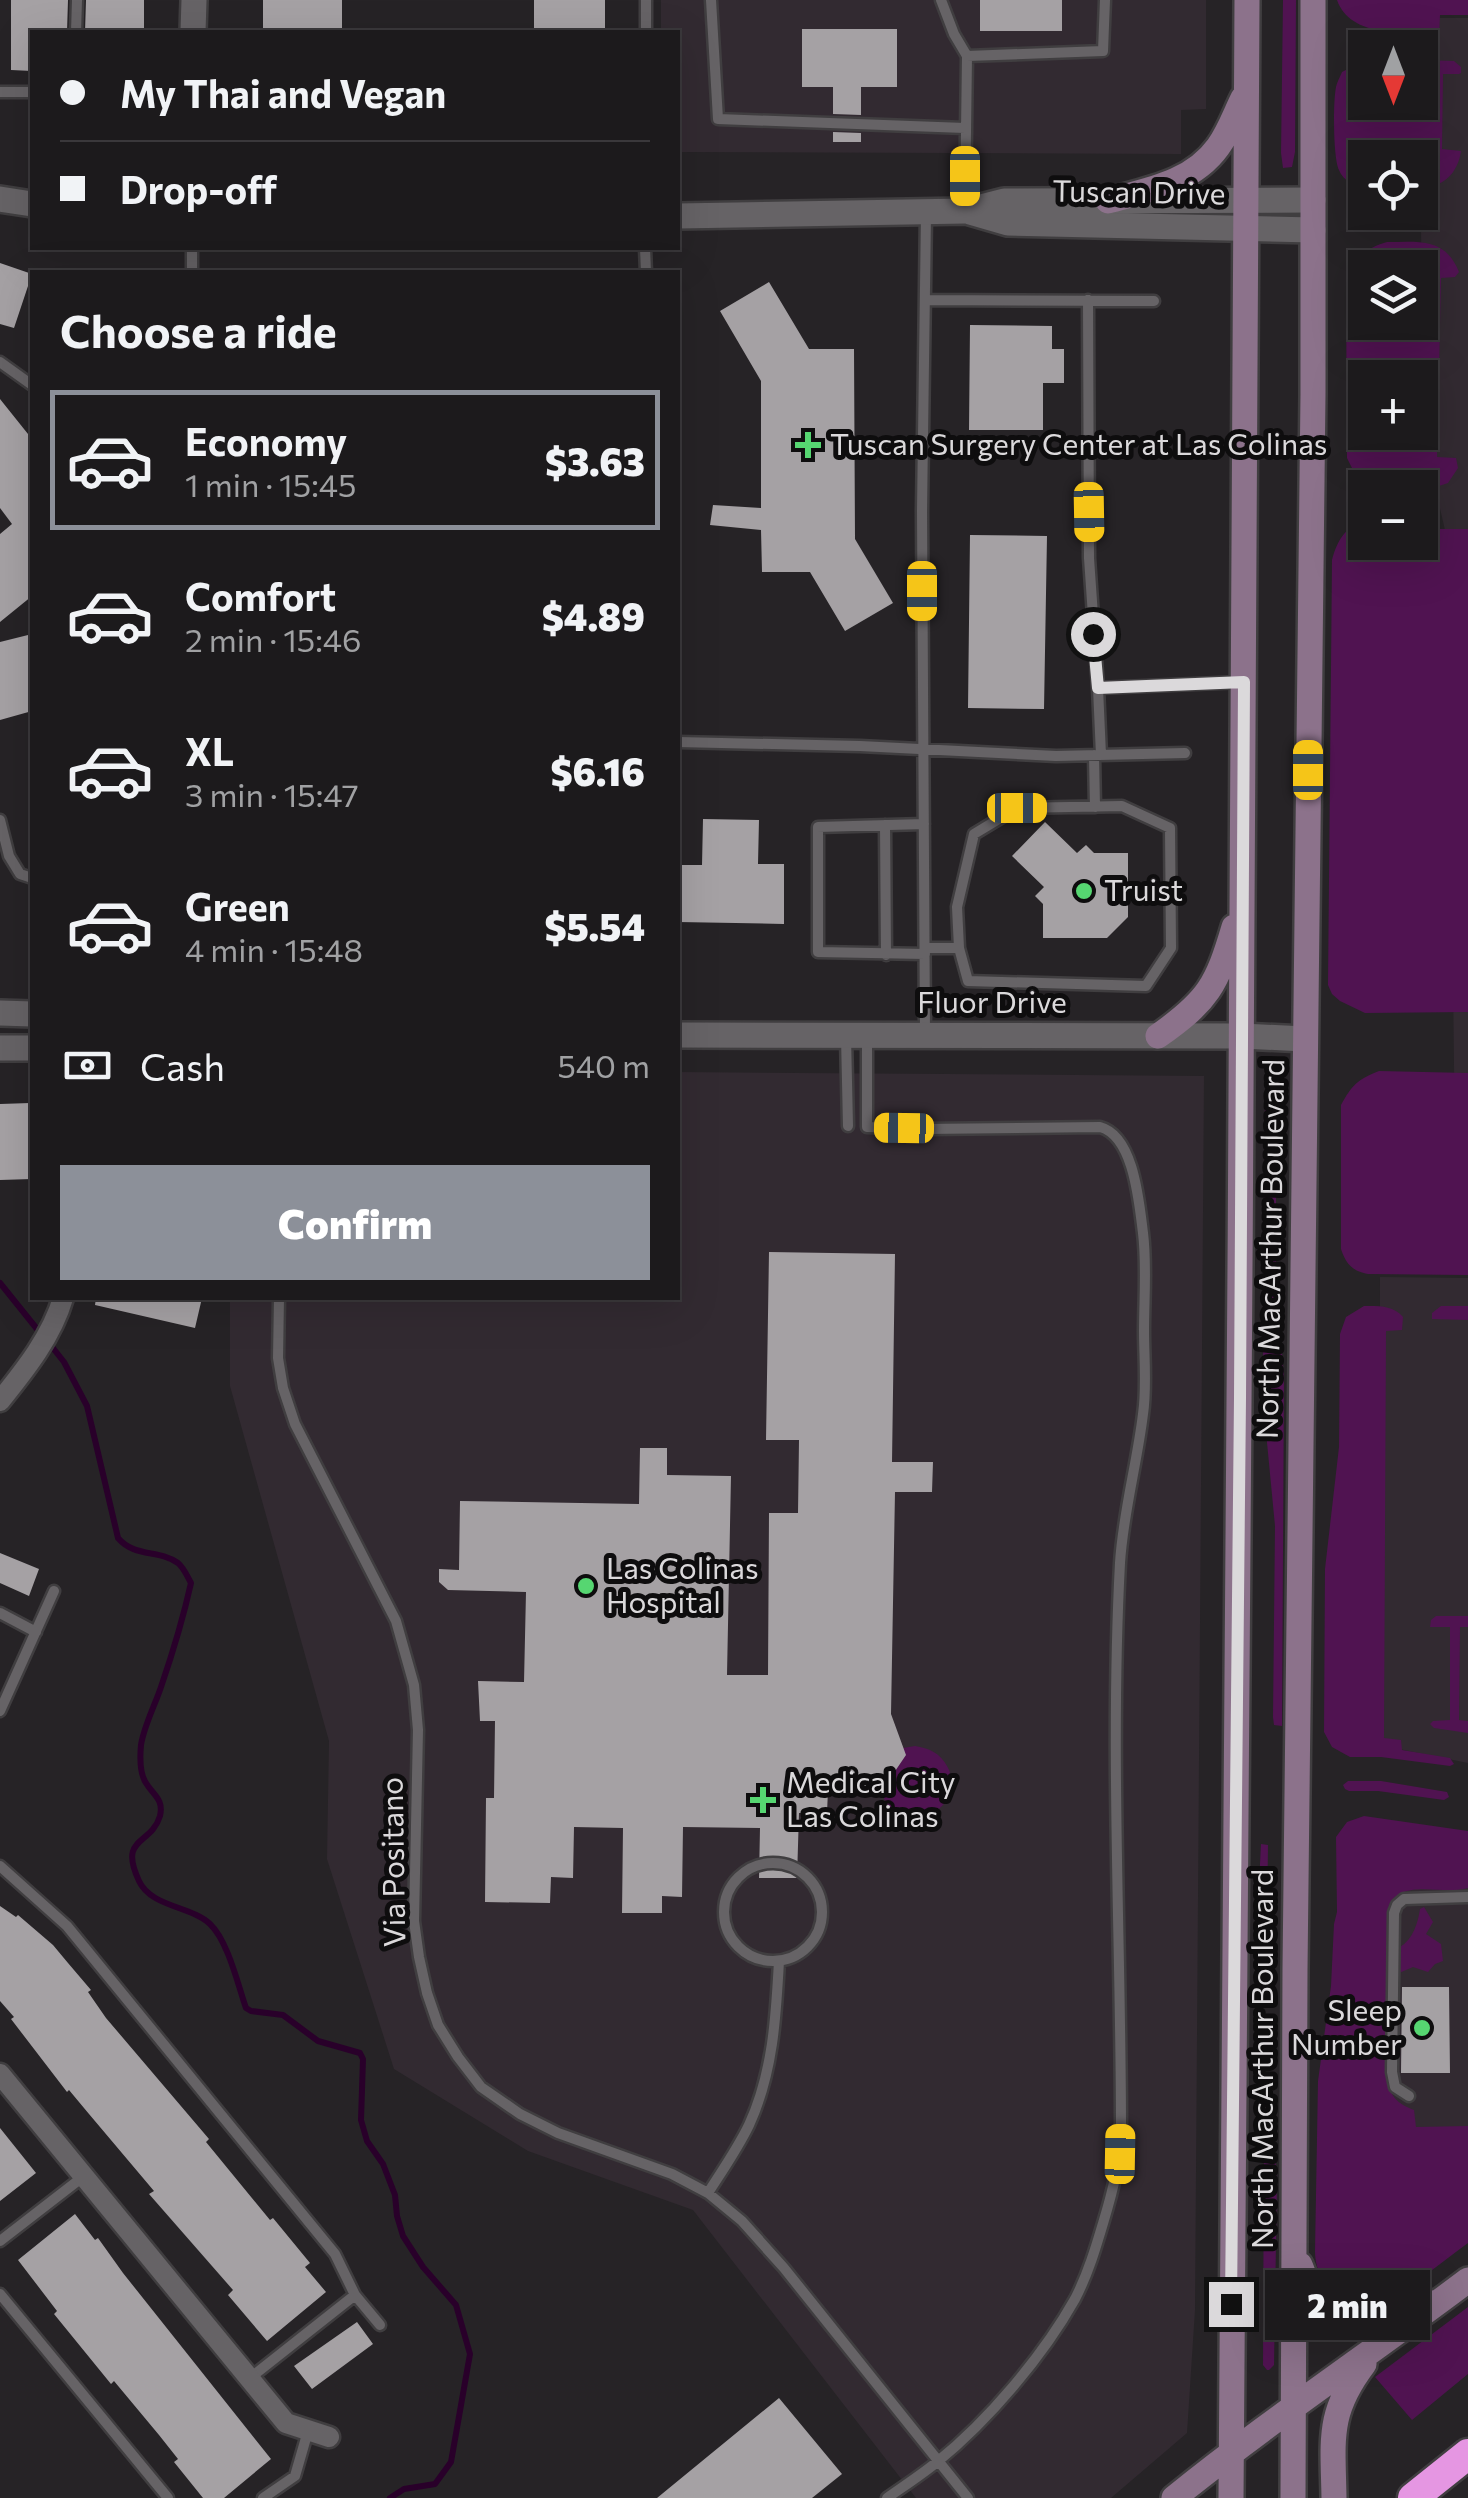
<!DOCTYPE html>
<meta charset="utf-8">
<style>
body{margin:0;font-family:Commissioner,sans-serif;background:#252325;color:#f1f3f6;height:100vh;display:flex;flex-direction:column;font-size:38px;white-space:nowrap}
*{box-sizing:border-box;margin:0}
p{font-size:32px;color:#a0a1a3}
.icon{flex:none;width:55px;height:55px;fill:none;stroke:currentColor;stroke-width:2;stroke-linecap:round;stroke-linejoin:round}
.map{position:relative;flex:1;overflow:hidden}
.sheet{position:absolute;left:30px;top:270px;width:650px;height:1030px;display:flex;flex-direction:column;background:#1c1a1c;border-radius:0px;box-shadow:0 10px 40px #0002,0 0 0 2px #3a383b}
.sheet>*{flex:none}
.banner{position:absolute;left:30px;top:30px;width:650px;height:220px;border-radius:0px;box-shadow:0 10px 40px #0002,0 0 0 2px #3a383b;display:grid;align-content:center;height:220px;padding:0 30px;background:#1c1a1c}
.needle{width:65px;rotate:180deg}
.buttons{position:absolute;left:1348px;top:30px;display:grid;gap:20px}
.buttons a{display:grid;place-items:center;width:90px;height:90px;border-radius:0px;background:#1c1a1c;box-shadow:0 10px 40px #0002,0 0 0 2px #3a383b;font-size:50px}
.end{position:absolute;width:45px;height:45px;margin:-22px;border:12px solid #dbd9db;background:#111;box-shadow:0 0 0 5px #111}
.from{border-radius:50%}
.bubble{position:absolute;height:70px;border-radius:0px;background:#1c1a1c;box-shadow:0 10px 40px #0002,0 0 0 2px #3a383b;font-size:32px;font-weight:800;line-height:70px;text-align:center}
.car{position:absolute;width:30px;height:60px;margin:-30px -15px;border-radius:12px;box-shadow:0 0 8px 2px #0007;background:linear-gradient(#f5c518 24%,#345 0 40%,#f5c518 0 76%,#345 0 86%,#f5c518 0)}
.banner b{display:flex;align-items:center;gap:35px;height:95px;font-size:38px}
.banner b+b{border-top:2px solid #3a383b}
.banner i{width:25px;height:25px;background:#f1f3f6}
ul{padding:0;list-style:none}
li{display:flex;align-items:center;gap:30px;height:140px;margin:0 20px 15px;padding:0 10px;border:5px solid transparent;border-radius:0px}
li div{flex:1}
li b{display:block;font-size:38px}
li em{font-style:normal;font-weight:800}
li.selected{border-color:#8c9099}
li>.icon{width:90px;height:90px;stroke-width:1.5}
h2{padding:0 30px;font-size:45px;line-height:120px}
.pay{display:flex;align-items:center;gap:25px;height:110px;padding:0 30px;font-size:38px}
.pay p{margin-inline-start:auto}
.cta{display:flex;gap:20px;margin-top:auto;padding:20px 30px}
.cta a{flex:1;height:115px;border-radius:0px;background:#8c9099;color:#fff;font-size:40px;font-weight:800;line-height:115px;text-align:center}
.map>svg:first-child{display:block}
.built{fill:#322a31}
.green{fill:#501351;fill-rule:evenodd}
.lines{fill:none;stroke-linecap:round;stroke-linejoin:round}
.stream{stroke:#29002a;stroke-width:6}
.building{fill:#a5a1a4}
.service-casing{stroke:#403e40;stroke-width:15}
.minor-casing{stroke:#403e40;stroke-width:25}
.tertiary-casing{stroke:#403e40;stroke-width:30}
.secondary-casing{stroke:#403e40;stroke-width:30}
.motorway-casing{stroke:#403e40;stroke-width:35}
.service{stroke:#666366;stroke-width:10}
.minor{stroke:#666366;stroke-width:20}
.tertiary{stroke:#666366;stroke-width:25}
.secondary{stroke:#8c728b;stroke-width:25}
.motorway{stroke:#e596e2;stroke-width:30}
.route{stroke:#dbd9db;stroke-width:12}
.poi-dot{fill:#56d671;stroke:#0e0d0e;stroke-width:4}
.labels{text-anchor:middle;stroke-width:10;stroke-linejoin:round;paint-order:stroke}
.street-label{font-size:30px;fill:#dbd9db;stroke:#0e0d0e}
.poi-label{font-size:30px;fill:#dbd9db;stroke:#0e0d0e;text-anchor:start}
</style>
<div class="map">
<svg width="1468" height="2498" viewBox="0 0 1468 2498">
<rect width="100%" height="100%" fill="#262326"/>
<path class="built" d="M 661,0 L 1206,0 L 1206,109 L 1181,110 L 1181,154 L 678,152 L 678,32 L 661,32 Z
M 1419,18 L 1468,18 L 1468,1242 L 1456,1239 L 1448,543 L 1423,435 Z
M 678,1072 L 1204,1076 L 1195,2310 L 1187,2433 L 1111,2498 L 916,2498 L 693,2210 L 528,2151 L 394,2069 L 327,1859 L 329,1741 L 230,1386 L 230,1298 L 678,1298 Z
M 1380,1277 L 1468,1278 L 1468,1763 L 1379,1745 Z
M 1468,1880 L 1468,2127 L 1391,2127 L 1386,1891 Z"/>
<path class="green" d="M 1283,0 L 1296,0 L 1295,152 L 1292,167 L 1283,168 L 1281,153 Z
M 1337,0 L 1468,0 L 1468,15 L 1440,15 L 1439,36 C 1405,32 1350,38 1337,0 Z
M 1365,60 L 1365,102 L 1420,102 L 1420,60 L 1454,61 L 1461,67 L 1461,73 L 1459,74 L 1443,74 L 1442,149 L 1461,151 C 1458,173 1443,188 1420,188 L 1420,158 L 1365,158 L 1365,187 C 1354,185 1343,181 1339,170 C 1333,157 1333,102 1336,87 C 1337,82 1340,77 1342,72 Z
M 1387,242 C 1419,242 1445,237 1459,272 L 1455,277 L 1441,278 L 1439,371 L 1437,372 L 1437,457 L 1456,458 L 1458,468 L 1448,483 L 1436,487 L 1381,483 L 1368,481 L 1359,475 L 1352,468 L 1347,458 L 1346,283 C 1352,260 1365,248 1387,242 ZM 1365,268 L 1420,268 L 1420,322 L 1365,322 ZM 1365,378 L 1420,378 L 1420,432 L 1365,432 Z
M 1437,511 L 1440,529 L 1468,529 L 1468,1012 L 1365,1013 L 1340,1001 L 1332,994 L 1328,985 L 1332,560 C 1337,541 1345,527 1365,520 L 1365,542 L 1420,542 L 1420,512 Z
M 1379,1071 L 1468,1073 L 1468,1275 L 1368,1274 C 1352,1271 1346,1264 1341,1249 L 1341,1105 C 1352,1085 1358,1079 1379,1071 Z
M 1265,1090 L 1276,1090 L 1276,1282 L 1284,1377 L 1282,1726 L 1274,1725 L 1273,1717 L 1275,1526 L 1264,1411 L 1263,1365 Z
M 1364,1306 C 1378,1306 1393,1305 1403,1317 L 1402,1330 L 1386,1331 L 1384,1738 L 1401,1740 L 1402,1750 L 1450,1758 L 1454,1764 L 1450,1766 L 1381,1757 L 1350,1757 L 1332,1747 L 1324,1732 L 1325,1569 L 1339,1447 L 1340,1334 L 1346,1317 Z
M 1441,1306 L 1468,1306 L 1468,1320 L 1432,1319 L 1432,1313 Z
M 1436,1616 L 1468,1616 L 1468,1627 L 1460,1627 L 1459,1720 L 1468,1721 L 1468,1733 L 1434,1728 L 1430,1724 L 1433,1721 L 1450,1720 L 1450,1627 L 1430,1627 L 1431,1620 Z
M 915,1746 C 929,1748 940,1753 947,1766 C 972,1810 894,1847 879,1785 L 903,1748 Z
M 1348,1781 L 1381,1781 L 1447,1792 L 1449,1797 L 1444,1800 L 1378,1791 L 1349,1791 L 1345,1789 L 1343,1785 Z
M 1364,1816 L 1468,1831 L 1468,1888 C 1443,1896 1404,1878 1389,1905 L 1387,2079 C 1391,2098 1397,2103 1414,2110 L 1416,2127 L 1468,2126 L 1468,2243 C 1453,2254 1439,2265 1424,2276 C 1395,2297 1368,2320 1334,2292 C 1321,2281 1315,2267 1315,2251 L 1318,2081 L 1331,1986 L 1334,1924 L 1337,1912 L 1336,1837 L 1347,1822 Z
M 1261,1844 L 1268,1845 L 1266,1991 L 1258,1991 L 1256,1945 Z
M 1424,1907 L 1433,1922 L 1426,1934 L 1441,1944 L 1443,1961 L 1435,1964 L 1428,1972 L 1413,1967 L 1399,1973 L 1400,1947 C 1413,1939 1418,1923 1420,1909 Z
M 1264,2125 L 1273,2125 L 1277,2182 L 1274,2365 L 1269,2370 L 1267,2370 L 1263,2365 Z
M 1468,2307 L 1468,2374 L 1412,2420 L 1375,2377 Z"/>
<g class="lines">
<path class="stream" d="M 0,1283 L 41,1334
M 49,1343 L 64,1362 L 87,1406 L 118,1538 C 135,1558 159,1549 178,1563 C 184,1568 187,1576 191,1583 C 183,1619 173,1652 161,1687 C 155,1705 144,1726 141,1745 C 140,1756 140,1774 146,1783 C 153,1795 164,1799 160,1816 C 151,1846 118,1836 139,1881 C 151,1907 191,1906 210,1924 C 228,1941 238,1985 246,2008 L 251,2011 L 283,2015 L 318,2041 L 360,2053 L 363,2059 L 361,2120 L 367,2141 L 383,2164 L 395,2195 L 397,2216 L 403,2236 L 423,2267 L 456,2305 L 470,2354 L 451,2462 L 435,2484 L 404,2489 L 390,2498"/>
</g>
<path class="building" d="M 11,0 L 68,0 L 67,32 L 32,32 L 32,71 L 11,70 Z
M 86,0 L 144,0 L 144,32 L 85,32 Z
M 263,0 L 342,0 L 342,32 L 263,32 Z
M 534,0 L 605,0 L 605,32 L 534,32 Z
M 980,0 L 1062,0 L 1062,31 L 980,31 Z
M 802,29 L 897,29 L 897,87 L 861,87 L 861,115 L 833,114 L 833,87 L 802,87 Z
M 833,132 L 861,133 L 861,142 L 833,142 Z
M 0,263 L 32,274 L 14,328 L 0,324 Z
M 769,282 L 809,349 L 854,349 L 855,539 L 893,603 L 845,631 L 810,572 L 762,572 L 761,530 L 710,525 L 713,505 L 761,508 L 761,381 L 720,311 Z
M 970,325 L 1052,326 L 1052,349 L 1064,349 L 1064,383 L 1043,383 L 1043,430 L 969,430 Z
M 0,399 L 32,439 L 32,596 L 0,622 L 0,534 L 12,524 L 0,508 Z
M 970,535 L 1047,536 L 1044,709 L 968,708 Z
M 32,634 L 32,711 L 0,720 L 0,642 Z
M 703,819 L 759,820 L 758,864 L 784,864 L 784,924 L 678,922 L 678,865 L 702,865 Z
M 1045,822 L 1077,853 L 1086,845 L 1094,853 L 1128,853 L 1128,917 L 1107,938 L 1043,938 L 1043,904 L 1035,896 L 1044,887 L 1012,856 Z
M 30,1103 L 32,1179 L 0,1180 L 0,1104 Z
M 769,1252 L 895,1254 L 892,1462 L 933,1462 L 932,1492 L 895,1492 L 891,1714 L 906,1755 L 885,1786 L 828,1790 L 827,1813 L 799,1813 L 797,1878 L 759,1878 L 760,1828 L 683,1827 L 682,1897 L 662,1896 L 662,1913 L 622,1913 L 623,1828 L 574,1827 L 573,1878 L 551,1877 L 550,1903 L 485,1902 L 486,1798 L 494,1798 L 495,1721 L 480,1721 L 478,1681 L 524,1682 L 526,1592 L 448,1590 L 439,1582 L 439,1569 L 459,1570 L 460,1501 L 639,1504 L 640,1448 L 667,1448 L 667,1475 L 731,1476 L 727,1675 L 768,1675 L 769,1513 L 798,1513 L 799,1440 L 766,1440 Z
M 96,1298 L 202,1298 L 195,1328 L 95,1305 Z
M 0,1553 L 39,1569 L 29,1596 L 0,1583 Z
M 0,1906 L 16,1917 L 18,1915 L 53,1945 L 68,1963 L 91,1990 L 88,1992 L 106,2018 L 209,2139 L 206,2142 L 270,2220 L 273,2218 L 310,2263 L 305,2267 L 326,2292 L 267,2341 L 228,2295 L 233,2290 L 149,2194 L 154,2191 L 89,2114 L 69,2090 L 67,2092 L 11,2019 L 14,2017 L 0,2001 Z
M 1402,1987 L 1449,1987 L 1450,2073 L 1401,2073 Z
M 0,2128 L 36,2173 L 0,2201 Z
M 75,2214 L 95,2240 L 98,2238 L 123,2273 L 271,2459 L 224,2498 L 203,2498 L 174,2462 L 178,2459 L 159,2435 L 114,2381 L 111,2384 L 54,2314 L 57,2311 L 18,2260 Z
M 357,2322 L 373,2344 L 312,2389 L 294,2366 Z
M 779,2398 L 842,2474 L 812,2498 L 657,2498 Z"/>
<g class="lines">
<defs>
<path id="service" d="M 711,0 L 718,119 L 965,128
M 941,0 L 954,34 L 967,56
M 76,32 L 77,0
M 646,32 L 646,0
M 0,92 L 32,92
M 965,207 L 967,56 L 1103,51 L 1105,0
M 192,248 L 192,272
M 645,248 L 646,272
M 925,300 L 1154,301
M 1088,300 L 1089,558 L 1098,688
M 0,362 L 32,385
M 678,742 L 860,746 L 1056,756 L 1185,753
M 1094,755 L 1095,807
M 1101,755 L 1098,688 L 1243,682
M 0,820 L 9,856 L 20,874 L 32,878
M 924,824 L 818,827 L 818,952 L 925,954
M 885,825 L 886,955
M 925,948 L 959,948 L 968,981 L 1146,986 L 1171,948 L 1170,828 L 1122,806 L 1017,808 L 974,834 L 957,907 L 959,948
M 925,1035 L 922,511 L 926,213
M 867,1036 L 867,1127 L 924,1129 L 1100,1127 C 1134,1136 1139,1202 1143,1233 C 1147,1265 1144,1299 1144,1331 C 1144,1358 1147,1387 1143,1414 C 1137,1464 1123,1513 1120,1563 C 1110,1751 1121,1942 1121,2130 C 1120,2162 1113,2190 1104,2220 C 1096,2247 1088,2274 1075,2299 C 1043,2356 988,2421 937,2462 C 921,2475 904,2486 887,2498
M 846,1037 L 848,1126
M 279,1298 L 278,1358 L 283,1388 L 295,1424 L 396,1621 L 414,1685 L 418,1730 L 414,1921 L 419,1957 L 427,1993 L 438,2025 L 458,2057 L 481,2087 L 520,2114 L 558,2133 L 672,2174 L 708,2193 L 742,2221 L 784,2268 L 968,2498
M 0,1613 L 36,1632
M 0,1711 L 54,1591
M724 1912a49 49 0 1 1 98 0a49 49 0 1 1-98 0Z
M 0,1866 L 67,1926 L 335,2254 L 355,2295 L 380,2325
M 1409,2096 L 1395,2087 L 1392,2072 L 1394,1913 L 1397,1905 L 1404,1899 L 1468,1897
M 708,2193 C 722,2171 738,2148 749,2125 C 773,2073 776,2017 779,1961
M 0,2241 L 84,2176
M 0,2294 L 168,2498
M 250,2378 L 355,2295
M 263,2498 L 295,2476 L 308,2431"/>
<path id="minor" d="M 0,1401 C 25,1370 52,1336 63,1298
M 0,2074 L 286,2423 L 329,2437"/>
<path id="tertiary" d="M 193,32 L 194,0
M 0,199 L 32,204
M 970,212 L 1008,223 L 1313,230
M 678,216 L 965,211 L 1004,201 L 1313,200
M 0,1013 L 32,1014
M 678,1035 L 1242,1036 L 1305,1039
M 0,1048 L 32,1048"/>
<path id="secondary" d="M 1108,201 C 1148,190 1192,183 1218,147 C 1229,132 1235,114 1243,98
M 1158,1036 C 1208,1001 1217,985 1234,927
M 1300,2265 C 1304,2274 1307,2286 1312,2294 C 1339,2338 1390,2313 1428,2302
M 1174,2498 C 1269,2421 1370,2354 1468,2280
M 1231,2498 C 1236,1665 1245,833 1247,0
M 1293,2498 L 1295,1970 L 1313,394 L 1313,0
M 1334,2498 C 1333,2439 1327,2413 1364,2364"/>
<path id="motorway" d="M 1413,2498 L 1468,2454"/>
</defs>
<use href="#service" class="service-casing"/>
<use href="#minor" class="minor-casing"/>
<use href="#tertiary" class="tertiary-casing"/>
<use href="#secondary" class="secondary-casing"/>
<use href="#motorway" class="motorway-casing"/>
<use href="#service" class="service"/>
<use href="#minor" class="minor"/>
<use href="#tertiary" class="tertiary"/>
<use href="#secondary" class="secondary"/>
<use href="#motorway" class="motorway"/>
</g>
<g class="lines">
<path class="route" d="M 1093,634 L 1098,688 L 1244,682 L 1240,1398 L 1231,2304"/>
</g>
<g class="poi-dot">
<path d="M803 430h10v10h10v10h-10v10h-10v-10h-10v-10h10z"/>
<circle cx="1084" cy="891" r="10"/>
<circle cx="586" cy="1586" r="10"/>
<path d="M758 1785h10v10h10v10h-10v10h-10v-10h-10v-10h10z"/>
<circle cx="1422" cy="2028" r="10"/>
</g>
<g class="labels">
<g class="street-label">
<text transform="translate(1139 193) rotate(1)" y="10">Tuscan Drive</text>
<text x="992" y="1013">Fluor Drive</text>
<text transform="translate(1271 1249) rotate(-89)" y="10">North MacArthur Boulevard</text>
<text transform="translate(394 1862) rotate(-91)" y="10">Via Positano</text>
<text transform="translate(1263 2059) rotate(-90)" y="10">North MacArthur Boulevard</text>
</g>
<g class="poi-label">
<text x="830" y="455">Tuscan Surgery Center at Las Colinas</text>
<text x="1104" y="901">Truist</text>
<text x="606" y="1579">Las Colinas<tspan x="606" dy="34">Hospital</tspan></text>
<text x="786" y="1793">Medical City<tspan x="786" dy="34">Las Colinas</tspan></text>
<text x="1402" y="2021" text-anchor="end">Sleep<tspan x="1402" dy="34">Number</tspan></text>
</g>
</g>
</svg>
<div class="buttons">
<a><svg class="needle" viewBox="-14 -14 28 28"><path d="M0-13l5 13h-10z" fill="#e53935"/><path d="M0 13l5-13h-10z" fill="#a0a1a3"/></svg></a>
<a><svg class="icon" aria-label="locate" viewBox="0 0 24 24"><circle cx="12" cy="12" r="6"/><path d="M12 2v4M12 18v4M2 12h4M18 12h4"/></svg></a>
<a><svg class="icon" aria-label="layers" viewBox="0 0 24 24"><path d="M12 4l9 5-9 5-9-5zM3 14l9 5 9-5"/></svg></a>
<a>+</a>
<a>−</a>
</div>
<i class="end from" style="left:1093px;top:634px"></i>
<i class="end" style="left:1231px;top:2304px"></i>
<div class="bubble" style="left:1265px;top:2270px;width:165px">2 min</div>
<i class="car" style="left:965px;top:176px;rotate:180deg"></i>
<i class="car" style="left:1089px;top:512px;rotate:179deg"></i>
<i class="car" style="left:922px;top:591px;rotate:180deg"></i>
<i class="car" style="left:1308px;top:770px;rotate:0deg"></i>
<i class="car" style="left:1017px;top:808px;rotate:90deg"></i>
<i class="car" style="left:904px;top:1128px;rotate:271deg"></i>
<i class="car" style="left:1120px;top:2154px;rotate:1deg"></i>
<div class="banner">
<b><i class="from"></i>My Thai and Vegan</b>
<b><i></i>Drop-off</b>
</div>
<section class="sheet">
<h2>Choose a ride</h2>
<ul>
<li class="selected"><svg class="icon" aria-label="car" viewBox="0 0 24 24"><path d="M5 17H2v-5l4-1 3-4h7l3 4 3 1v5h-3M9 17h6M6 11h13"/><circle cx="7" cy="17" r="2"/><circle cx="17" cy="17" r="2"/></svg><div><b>Economy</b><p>1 min · 15:45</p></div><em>$3.63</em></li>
<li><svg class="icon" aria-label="car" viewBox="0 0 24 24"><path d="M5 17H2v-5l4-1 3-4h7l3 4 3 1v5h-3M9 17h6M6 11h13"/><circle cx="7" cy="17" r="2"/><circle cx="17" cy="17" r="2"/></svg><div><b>Comfort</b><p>2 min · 15:46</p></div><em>$4.89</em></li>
<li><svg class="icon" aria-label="car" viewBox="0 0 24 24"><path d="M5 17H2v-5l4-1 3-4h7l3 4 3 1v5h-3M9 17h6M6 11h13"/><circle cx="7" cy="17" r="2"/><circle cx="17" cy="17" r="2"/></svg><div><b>XL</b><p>3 min · 15:47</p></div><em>$6.16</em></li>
<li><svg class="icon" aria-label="car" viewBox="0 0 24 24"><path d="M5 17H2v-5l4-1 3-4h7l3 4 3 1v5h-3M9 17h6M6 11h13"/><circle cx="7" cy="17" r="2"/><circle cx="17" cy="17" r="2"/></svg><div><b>Green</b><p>4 min · 15:48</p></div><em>$5.54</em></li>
</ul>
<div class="pay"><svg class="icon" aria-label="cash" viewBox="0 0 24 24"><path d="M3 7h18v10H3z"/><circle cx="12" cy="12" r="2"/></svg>Cash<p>540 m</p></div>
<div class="cta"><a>Confirm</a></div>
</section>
</div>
